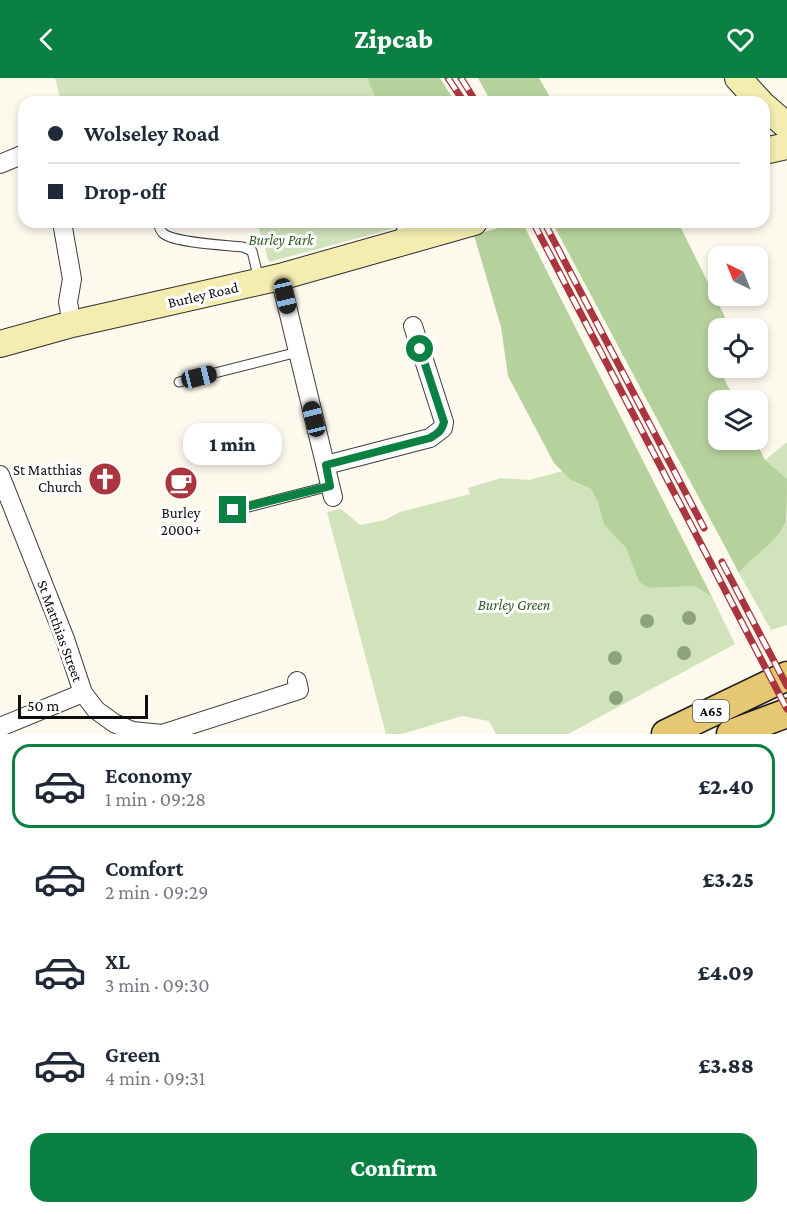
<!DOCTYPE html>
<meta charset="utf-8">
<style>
body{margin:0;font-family:"Crimson Pro",serif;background:#f2f2f3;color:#1f2937;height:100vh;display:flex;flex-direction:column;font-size:22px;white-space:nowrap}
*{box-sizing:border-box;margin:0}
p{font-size:20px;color:#747a83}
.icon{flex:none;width:33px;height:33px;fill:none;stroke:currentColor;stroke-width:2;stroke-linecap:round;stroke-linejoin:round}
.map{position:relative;height:656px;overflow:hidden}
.sheet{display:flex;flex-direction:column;background:#fff;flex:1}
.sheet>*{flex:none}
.guide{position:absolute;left:18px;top:18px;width:752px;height:132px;border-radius:18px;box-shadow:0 3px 9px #0003;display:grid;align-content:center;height:132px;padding:0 30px;background:#fff}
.needle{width:39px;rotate:317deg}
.fabs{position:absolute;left:708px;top:168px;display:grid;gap:12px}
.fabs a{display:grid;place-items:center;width:60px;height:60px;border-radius:12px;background:#fff;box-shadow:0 3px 9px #0003;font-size:30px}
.scale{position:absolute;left:18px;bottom:15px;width:130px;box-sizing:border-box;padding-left:6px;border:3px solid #0c0c0c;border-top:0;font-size:16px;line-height:21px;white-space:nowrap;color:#0c0c0c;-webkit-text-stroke:4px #fff;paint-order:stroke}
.end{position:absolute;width:27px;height:27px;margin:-14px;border:8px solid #0b8043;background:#fff;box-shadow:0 0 0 3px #fff}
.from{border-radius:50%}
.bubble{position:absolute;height:42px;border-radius:18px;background:#fff;box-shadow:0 3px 9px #0003;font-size:20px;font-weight:800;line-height:42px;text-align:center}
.car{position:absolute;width:18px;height:36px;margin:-18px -9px;border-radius:8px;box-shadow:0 0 4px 2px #0007;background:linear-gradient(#222 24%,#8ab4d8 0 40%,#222 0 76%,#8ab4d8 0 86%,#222 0)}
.guide b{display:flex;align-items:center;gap:21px;height:57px;font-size:22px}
.guide b+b{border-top:2px solid #e0e1e3}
.guide i{width:15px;height:15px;background:#1f2937}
ul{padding:10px 0 0;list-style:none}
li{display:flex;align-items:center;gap:18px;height:84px;margin:0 12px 9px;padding:0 18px;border:3px solid transparent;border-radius:18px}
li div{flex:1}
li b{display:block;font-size:22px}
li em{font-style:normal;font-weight:800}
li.selected{border-color:#0b8043}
li>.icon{width:54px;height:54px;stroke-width:1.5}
.action{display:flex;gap:12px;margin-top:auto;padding:12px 30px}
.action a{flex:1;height:69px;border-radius:18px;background:#0b8043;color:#fff;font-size:24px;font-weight:800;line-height:69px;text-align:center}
header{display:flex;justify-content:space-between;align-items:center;height:78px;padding:0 30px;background:#0b8043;color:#fff;font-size:27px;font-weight:800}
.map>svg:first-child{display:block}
.green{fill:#d1e3bb}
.forest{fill:#b6d29c}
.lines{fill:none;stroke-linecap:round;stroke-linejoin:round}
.lane-casing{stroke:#3f3f3f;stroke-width:11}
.street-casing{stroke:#3f3f3f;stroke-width:20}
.secondary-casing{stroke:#2e2e2e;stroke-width:28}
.primary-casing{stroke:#1d1d1d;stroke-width:31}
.lane{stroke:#fff;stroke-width:9}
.street{stroke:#fff;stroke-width:18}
.secondary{stroke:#f5ecb0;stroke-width:26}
.primary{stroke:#e7c872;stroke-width:28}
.rail-casing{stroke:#aa353e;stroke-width:7}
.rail{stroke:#fff;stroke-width:4.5;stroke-dasharray:14;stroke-linecap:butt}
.tree{fill:#8da27f}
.route{stroke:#0b8043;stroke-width:8}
.labels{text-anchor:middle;stroke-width:6;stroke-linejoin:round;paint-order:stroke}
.shield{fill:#fff;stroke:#555;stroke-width:1.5}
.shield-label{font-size:14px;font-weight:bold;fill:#0c0c0c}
.park-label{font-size:15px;font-style:italic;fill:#315b25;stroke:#fff}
.street-label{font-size:15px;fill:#0c0c0c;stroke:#fff}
.poi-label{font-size:15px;fill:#0c0c0c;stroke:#fff;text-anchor:end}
</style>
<header><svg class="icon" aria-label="back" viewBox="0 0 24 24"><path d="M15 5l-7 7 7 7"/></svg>Zipcab<svg class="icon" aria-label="heart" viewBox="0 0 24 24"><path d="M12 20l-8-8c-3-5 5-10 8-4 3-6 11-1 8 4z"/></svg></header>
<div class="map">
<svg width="787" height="656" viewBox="0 0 787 656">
<rect width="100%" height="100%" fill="#fdf9ed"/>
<path class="green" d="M 55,0 L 367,0 L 377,24 L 61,24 Z
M 257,144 L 418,144 L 269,184 Z
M 787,364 L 787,401 L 765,382 Z
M 563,393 L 575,404 L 591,411 L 598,425 L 604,447 L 626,470 L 639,504 L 649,510 L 695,508 L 712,519 L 735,566 L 568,656 L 496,656 L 489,643 L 462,638 L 402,656 L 386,656 L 327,434 L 341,431 L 360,447 L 385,442 L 400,434 L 470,416 L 468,410 L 501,400 L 529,402 Z
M 787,442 L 787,547 L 771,552 L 739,495 L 747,485 L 774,461 Z"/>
<path class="forest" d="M 367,0 L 440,0 L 455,24 L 377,24 Z
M 478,0 L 539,0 L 553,24 L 491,24 Z
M 519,144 L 522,144 L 712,519 L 695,508 L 649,510 L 639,504 L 626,470 L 604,447 L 598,425 L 591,411 L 571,402 L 554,385 L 508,298 L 501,249 L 474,157 Z
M 552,144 L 678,144 L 725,239 L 726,250 L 718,250 L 718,266 L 711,275 L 735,322 L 718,322 L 718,362 L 755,362 L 765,382 L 787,401 C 787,411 787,434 786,443 C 777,465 753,477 739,495 Z"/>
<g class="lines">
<defs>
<path id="lane" d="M 158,144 C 159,149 160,153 164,156 C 176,165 226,167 243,169 L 252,173 L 259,202
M 400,144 L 405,162
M 179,304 L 298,274
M 233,433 L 330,408"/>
<path id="street" d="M 0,86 L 24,76
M 62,144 L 72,201 L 68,224 L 72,246
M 280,199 L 333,419
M 326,387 L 430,360 L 443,350 L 444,344 L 413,248
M 0,397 L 65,561 L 83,615 L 96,632 L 114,645 L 132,653 L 162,656 L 299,612 L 297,603
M 0,649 L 83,615"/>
<path id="secondary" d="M 738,0 L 760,24
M 764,28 L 787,48
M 764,73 L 787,68
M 0,266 L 72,246 L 280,199 L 474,144"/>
<path id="primary" d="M 666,656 L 787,598
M 731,656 L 787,635"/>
</defs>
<use href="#lane" class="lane-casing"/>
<use href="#street" class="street-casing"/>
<use href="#secondary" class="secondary-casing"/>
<use href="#primary" class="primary-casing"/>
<use href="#lane" class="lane"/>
<use href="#street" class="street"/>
<use href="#secondary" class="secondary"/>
<use href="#primary" class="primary"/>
<defs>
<path id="rail" d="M 448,0 L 464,24
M 461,0 L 476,24
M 533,144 L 787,631
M 544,144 L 704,450
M 722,484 L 787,608"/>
</defs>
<use href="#rail" class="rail-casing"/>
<use href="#rail" class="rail"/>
</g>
<g class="tree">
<circle cx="689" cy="540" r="7"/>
<circle cx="647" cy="543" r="7"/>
<circle cx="684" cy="575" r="7"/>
<circle cx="615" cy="580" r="7"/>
<circle cx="616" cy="620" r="7"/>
</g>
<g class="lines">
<path class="route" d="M 233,432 L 330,408 L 326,387 L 430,360 C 437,356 442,353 444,344 L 420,271"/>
</g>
<defs>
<symbol id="church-disc" viewBox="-11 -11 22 22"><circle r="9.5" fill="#aa353e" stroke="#fff"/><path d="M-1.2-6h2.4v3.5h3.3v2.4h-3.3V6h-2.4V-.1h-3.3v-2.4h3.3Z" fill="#fff"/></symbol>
<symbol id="cafe-disc" viewBox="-11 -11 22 22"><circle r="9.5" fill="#aa353e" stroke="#fff"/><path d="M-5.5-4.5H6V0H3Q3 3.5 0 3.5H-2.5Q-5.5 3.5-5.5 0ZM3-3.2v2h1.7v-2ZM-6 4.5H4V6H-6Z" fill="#fff"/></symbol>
</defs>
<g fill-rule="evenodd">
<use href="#church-disc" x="86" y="382" width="38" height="38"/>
<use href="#cafe-disc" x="162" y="386" width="38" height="38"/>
</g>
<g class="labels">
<rect class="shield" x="693" y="622" width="36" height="22" rx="4.5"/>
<g class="shield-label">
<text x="711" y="638">A65</text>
</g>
<g class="park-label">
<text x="281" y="167">Burley Park</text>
<text x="514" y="532">Burley Green</text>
</g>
<g class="street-label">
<text transform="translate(203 217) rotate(-13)" y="5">Burley Road</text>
<text transform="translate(60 553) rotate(70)" y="5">St Matthias Street</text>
</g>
<g class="poi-label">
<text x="82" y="397">St Matthias<tspan x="82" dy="17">Church</tspan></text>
<text x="181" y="440" text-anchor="middle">Burley<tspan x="181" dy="17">2000+</tspan></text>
</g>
</g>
</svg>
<div class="fabs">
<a><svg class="needle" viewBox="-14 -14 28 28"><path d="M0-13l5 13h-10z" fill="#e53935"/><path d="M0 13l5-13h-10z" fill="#747a83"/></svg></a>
<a><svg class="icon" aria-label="locate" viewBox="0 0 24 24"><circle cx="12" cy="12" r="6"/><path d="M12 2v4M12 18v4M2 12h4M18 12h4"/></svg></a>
<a><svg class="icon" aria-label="layers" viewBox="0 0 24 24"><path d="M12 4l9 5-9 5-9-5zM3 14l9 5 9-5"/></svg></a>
</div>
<div class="scale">50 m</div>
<i class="end from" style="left:420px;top:271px"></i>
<i class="end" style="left:233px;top:432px"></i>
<div class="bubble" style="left:183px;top:345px;width:99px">1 min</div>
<i class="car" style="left:285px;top:218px;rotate:167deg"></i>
<i class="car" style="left:199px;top:299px;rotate:76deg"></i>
<i class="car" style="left:314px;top:341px;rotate:346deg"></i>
<div class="guide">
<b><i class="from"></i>Wolseley Road</b>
<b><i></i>Drop-off</b>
</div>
</div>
<section class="sheet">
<ul>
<li class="selected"><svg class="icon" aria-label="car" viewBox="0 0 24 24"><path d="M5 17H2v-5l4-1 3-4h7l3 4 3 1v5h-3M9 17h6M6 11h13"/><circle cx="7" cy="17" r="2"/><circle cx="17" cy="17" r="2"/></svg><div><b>Economy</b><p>1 min · 09:28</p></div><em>£2.40</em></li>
<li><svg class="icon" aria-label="car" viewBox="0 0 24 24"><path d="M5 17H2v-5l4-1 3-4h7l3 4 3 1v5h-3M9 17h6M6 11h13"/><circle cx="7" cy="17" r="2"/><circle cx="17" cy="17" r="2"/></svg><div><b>Comfort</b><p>2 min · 09:29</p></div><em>£3.25</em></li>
<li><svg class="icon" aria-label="car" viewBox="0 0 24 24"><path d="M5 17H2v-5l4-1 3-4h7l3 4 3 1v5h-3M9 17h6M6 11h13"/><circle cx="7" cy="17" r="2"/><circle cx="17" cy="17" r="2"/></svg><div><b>XL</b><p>3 min · 09:30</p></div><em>£4.09</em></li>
<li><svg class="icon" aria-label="car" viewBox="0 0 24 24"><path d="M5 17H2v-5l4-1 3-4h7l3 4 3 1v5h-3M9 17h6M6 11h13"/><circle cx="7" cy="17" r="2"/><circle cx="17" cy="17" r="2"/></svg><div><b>Green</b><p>4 min · 09:31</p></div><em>£3.88</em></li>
</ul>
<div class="action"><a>Confirm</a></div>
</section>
